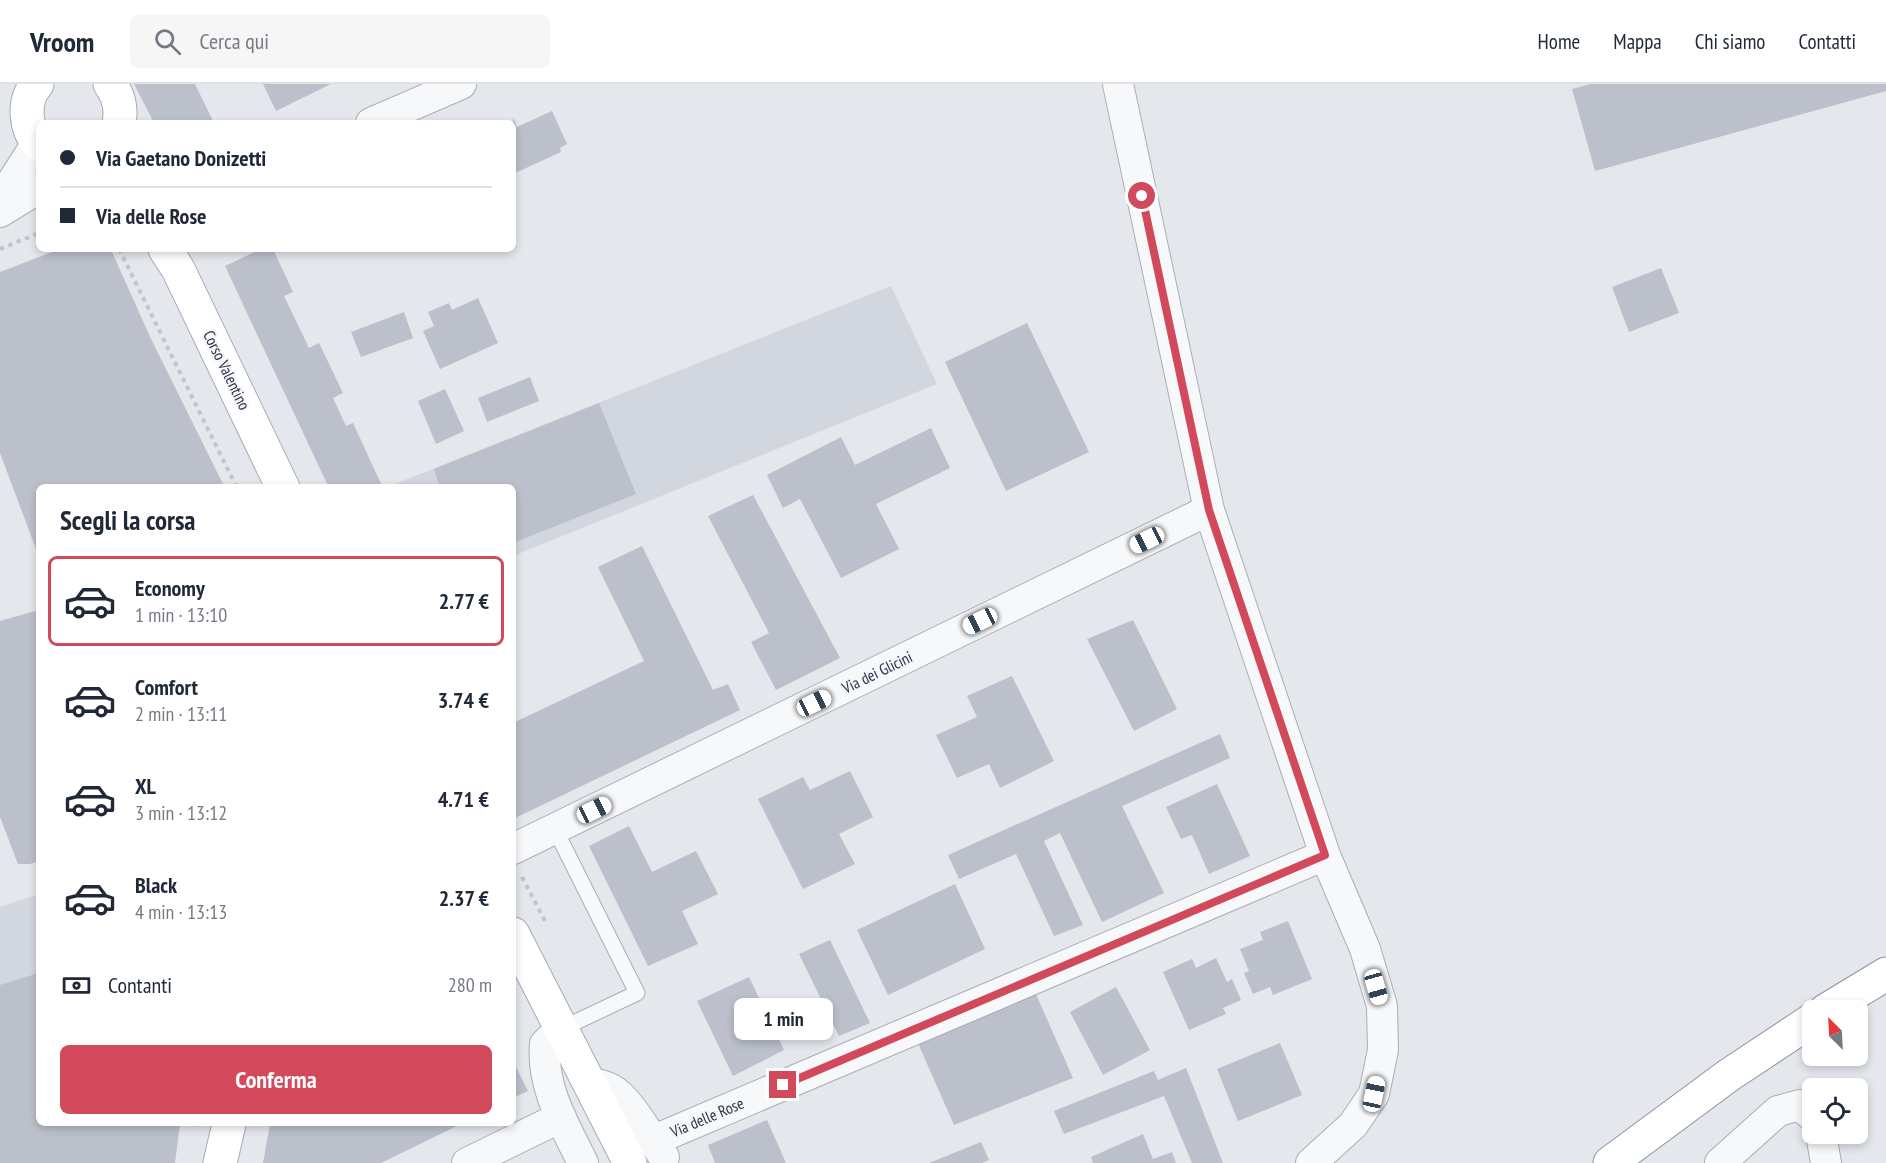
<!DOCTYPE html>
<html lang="it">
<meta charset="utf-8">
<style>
body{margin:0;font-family:"PT Sans Narrow",sans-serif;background:#f6f6f7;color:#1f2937;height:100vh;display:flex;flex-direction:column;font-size:22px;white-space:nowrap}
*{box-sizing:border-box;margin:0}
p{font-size:20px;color:#747a83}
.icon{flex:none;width:33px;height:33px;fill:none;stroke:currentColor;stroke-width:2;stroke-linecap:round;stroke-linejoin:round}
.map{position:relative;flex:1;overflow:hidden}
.panel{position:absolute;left:36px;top:400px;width:480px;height:642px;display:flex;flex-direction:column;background:#fff;border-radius:9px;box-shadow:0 3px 9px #0003}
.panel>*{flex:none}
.guide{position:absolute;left:36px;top:36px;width:480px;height:132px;border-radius:9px;box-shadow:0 3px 9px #0003;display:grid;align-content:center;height:132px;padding:0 24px;background:#fff}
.needle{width:39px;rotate:336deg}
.tools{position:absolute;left:1802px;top:916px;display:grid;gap:12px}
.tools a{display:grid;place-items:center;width:66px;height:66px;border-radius:9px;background:#fff;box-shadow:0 3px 9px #0003;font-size:30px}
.end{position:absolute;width:27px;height:27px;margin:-14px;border:8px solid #d1495b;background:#fff;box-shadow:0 0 0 3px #fff}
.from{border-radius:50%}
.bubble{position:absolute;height:42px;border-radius:9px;background:#fff;box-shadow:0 3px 9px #0003;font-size:20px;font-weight:800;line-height:42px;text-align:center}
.car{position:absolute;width:18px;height:36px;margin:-18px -9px;border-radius:8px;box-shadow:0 0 4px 2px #0007;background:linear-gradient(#fff 24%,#345 0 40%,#fff 0 76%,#345 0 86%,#fff 0)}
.guide b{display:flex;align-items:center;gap:21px;height:57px;font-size:22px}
.guide b+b{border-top:2px solid #e0e1e3}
.guide i{width:15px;height:15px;background:#1f2937}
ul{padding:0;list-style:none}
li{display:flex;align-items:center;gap:18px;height:90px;margin:0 12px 9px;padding:0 12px;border:3px solid transparent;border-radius:9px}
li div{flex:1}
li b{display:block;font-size:22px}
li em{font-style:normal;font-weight:800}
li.on{border-color:#d1495b}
li>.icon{width:54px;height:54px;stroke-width:1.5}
h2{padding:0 24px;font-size:27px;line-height:72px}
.pay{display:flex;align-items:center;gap:15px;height:66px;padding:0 24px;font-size:22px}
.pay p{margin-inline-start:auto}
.action{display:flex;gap:12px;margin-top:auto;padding:12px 24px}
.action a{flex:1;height:69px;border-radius:9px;background:#d1495b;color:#fff;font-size:24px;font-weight:800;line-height:69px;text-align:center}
header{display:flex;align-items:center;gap:36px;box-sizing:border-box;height:84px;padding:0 30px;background:#fff;border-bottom:2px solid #e0e1e3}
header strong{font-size:28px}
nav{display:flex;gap:33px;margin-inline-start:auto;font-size:21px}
.search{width:420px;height:54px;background:#f6f6f7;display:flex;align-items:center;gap:15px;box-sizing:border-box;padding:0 21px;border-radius:9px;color:#747a83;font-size:22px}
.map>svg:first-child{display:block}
.built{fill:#d2d6de}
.building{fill:#bbc0ca}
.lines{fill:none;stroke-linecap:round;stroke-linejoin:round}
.service-casing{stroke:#a9aeb7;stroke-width:17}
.minor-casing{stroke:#a9aeb7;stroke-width:32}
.primary-casing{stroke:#a3abb8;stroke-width:35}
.trunk-casing{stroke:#8b94a3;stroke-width:35}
.path{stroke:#c2c5cb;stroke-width:4;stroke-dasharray:4.5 4.5;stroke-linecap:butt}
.service{stroke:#f7f8fa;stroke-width:15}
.minor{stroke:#f7f8fa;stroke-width:30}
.primary{stroke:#fff;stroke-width:33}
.trunk{stroke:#fff;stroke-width:33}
.route{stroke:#d1495b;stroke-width:8}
.labels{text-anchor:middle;stroke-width:4.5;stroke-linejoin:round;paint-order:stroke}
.street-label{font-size:16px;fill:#2b3445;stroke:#f4f6f9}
</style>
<header>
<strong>Vroom</strong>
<div class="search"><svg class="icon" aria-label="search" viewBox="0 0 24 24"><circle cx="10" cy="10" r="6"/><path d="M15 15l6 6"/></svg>Cerca qui</div>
<nav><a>Home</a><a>Mappa</a><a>Chi siamo</a><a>Contatti</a></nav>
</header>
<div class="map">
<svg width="1886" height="1079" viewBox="0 0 1886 1079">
<rect width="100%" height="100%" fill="#e4e7ec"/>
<path class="built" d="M 891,202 L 937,300 L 513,472 L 513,404 L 385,404 Z
M 39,810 L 39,1040 L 199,1040 L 198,1043 L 181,1041 L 54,1079 L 0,1079 L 0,823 Z"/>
<path class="building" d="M 134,0 L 195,0 L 214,39 L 154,39 Z
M 263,0 L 331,0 L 276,27 Z
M 1591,0 L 1886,0 L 1886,7 L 1595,87 L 1572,5 Z
M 552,27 L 567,60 L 560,64 L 561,68 L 513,90 L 513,33 L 517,43 Z
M 60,165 L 109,165 L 112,168 L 152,257 L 225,404 L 39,404 L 39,473 L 0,369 L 0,188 Z
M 261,165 L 273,165 L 293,208 L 284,212 L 309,264 L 319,259 L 343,309 L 333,314 L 346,342 L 353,339 L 383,404 L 329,404 L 225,182 Z
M 1661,184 L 1679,229 L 1629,248 L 1612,203 Z
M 478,214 L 498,259 L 440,285 L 423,247 L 434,242 L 428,228 L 449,219 L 452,226 Z
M 404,228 L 413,254 L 361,273 L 351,248 Z
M 1027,239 L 1089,368 L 1006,407 L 945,278 Z
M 530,293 L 539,317 L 487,338 L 478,314 Z
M 445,305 L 464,347 L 436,360 L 418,317 Z
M 599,319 L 636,410 L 513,459 L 513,404 L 440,404 L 434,385 Z
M 931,344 L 950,384 L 876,420 L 899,465 L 841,494 L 800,415 L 783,424 L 767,391 L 841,353 L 855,381 Z
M 753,411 L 840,574 L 776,606 L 751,558 L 769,549 L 708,432 Z
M 642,462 L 713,606 L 728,600 L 740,626 L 513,735 L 513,639 L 644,577 L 598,483 Z
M 39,526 L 39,777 L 30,780 L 18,780 L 0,733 L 0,537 Z
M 1133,536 L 1177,625 L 1134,647 L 1087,555 Z
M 1012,592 L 1054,677 L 1000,704 L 989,680 L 957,694 L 936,651 L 977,633 L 967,612 Z
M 1220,650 L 1230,674 L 1122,722 L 1164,809 L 1102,838 L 1060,749 L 1044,757 L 1083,841 L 1054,852 L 1016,770 L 959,795 L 948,771 Z
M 850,687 L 873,733 L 839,750 L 855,780 L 803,805 L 758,715 L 803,693 L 810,706 Z
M 1217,700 L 1250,772 L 1209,790 L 1192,751 L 1181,755 L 1166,723 Z
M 629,742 L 652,788 L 696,767 L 718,810 L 682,827 L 698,860 L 648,882 L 589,762 Z
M 955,800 L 985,865 L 888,911 L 857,846 Z
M 1288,837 L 1312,895 L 1273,911 L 1270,903 L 1253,910 L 1244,889 L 1249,887 L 1240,865 L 1263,856 L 1260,848 Z
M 830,856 L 870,939 L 839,952 L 799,870 Z
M 1216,874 L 1227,898 L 1232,895 L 1241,916 L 1223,924 L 1226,930 L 1189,946 L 1163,888 L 1192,875 L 1196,884 Z
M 39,889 L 39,1040 L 180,1040 L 175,1079 L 0,1079 L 0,901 Z
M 749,893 L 784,966 L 733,992 L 697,917 Z
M 1116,903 L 1150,966 L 1103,991 L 1070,928 Z
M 1035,908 L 1073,994 L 954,1041 L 917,957 Z
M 1280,959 L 1302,1011 L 1238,1037 L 1217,985 Z
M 513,977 L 528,1007 L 513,1014 Z
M 1186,984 L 1223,1079 L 1192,1079 L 1164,1012 L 1064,1050 L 1054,1027 L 1154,987 L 1158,996 Z
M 767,1036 L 786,1079 L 715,1079 L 708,1061 Z
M 270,1040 L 461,1040 L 381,1079 L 263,1079 Z
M 1143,1050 L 1153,1075 L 1172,1068 L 1176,1079 L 1093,1079 L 1091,1073 Z
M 981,1058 L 989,1076 L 982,1079 L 929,1079 Z"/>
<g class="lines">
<defs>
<path id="service" d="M 555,745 L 637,909 L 561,945"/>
<path id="minor" d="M 1118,0 L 1209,426 L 1325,771 L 1365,865 L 1382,922 L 1383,966 L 1374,1010 L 1353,1041 L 1311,1079
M 371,39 L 461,0
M 0,113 L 12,98 L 37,59
M 0,128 L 39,104
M 513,765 L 1209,426
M 561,945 L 545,960 C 541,1003 565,1042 583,1079
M 588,998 C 595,1000 604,1001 611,1005 C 629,1014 651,1055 664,1073
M 1821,1050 L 1826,1079
M 652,1057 L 1325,771
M 467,1079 L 561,1033
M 1720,1079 L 1778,1027 L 1800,1021 L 1812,1032"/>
<path id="primary" d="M 37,0 C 22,17 25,44 39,61
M 110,0 C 119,12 122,24 119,39
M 165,165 L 178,185 L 283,404
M 513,850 L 630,1079
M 220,1079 L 229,1040"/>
<path id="trunk" d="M 1825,927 L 1886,890
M 1610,1079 L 1729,991 L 1812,936"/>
</defs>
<use href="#service" class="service-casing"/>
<use href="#minor" class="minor-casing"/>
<use href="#primary" class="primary-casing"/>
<use href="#trunk" class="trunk-casing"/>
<path class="path" d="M 0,165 L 39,149
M 119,165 L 237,404
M 522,793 L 545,837"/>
<use href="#service" class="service"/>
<use href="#minor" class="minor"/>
<use href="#primary" class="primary"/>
<use href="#trunk" class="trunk"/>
</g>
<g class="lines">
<path class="route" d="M 783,1001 L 1325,771 L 1209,426 L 1142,112"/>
</g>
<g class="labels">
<g class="street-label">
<text transform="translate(227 286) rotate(64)" y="6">Corso Valentino</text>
<text transform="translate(877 588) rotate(-26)" y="6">Via dei Glicini</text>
<text transform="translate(707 1033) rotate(-23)" y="6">Via delle Rose</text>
</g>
</g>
</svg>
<div class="tools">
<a><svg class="needle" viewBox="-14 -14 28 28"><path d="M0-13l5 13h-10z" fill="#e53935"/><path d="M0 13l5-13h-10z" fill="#747a83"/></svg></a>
<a><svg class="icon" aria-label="locate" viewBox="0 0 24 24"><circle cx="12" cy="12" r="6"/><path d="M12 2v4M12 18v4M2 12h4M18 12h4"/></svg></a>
</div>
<i class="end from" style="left:1142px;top:112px"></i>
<i class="end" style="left:783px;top:1001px"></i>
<div class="bubble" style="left:734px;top:914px;width:99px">1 min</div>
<i class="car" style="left:1147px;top:456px;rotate:244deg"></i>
<i class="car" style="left:980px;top:537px;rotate:244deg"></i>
<i class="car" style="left:814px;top:619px;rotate:64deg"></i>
<i class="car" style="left:594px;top:726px;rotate:64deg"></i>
<i class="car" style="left:1376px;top:903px;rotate:164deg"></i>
<i class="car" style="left:1374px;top:1010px;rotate:12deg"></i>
<div class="guide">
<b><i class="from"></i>Via Gaetano Donizetti</b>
<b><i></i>Via delle Rose</b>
</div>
<section class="panel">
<h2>Scegli la corsa</h2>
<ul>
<li class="on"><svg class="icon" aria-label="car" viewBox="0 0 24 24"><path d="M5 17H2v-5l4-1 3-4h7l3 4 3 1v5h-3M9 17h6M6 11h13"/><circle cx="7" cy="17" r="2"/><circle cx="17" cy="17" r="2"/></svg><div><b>Economy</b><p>1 min · 13:10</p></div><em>2.77 €</em></li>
<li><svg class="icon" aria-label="car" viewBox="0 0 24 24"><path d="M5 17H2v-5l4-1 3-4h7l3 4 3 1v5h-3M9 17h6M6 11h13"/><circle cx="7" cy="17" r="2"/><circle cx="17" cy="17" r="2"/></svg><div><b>Comfort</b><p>2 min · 13:11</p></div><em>3.74 €</em></li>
<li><svg class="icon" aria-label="car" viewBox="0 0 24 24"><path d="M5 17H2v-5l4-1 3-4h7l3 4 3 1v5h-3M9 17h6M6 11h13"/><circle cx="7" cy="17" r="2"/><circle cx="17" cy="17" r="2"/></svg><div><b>XL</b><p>3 min · 13:12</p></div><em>4.71 €</em></li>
<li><svg class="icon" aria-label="car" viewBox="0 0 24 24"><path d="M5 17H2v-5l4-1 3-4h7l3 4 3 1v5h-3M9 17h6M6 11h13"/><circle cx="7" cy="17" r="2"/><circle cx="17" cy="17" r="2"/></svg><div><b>Black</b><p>4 min · 13:13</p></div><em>2.37 €</em></li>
</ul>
<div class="pay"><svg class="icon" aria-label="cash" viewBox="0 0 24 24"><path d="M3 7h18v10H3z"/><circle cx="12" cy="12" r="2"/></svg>Contanti<p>280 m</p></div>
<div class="action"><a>Conferma</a></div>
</section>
</div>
